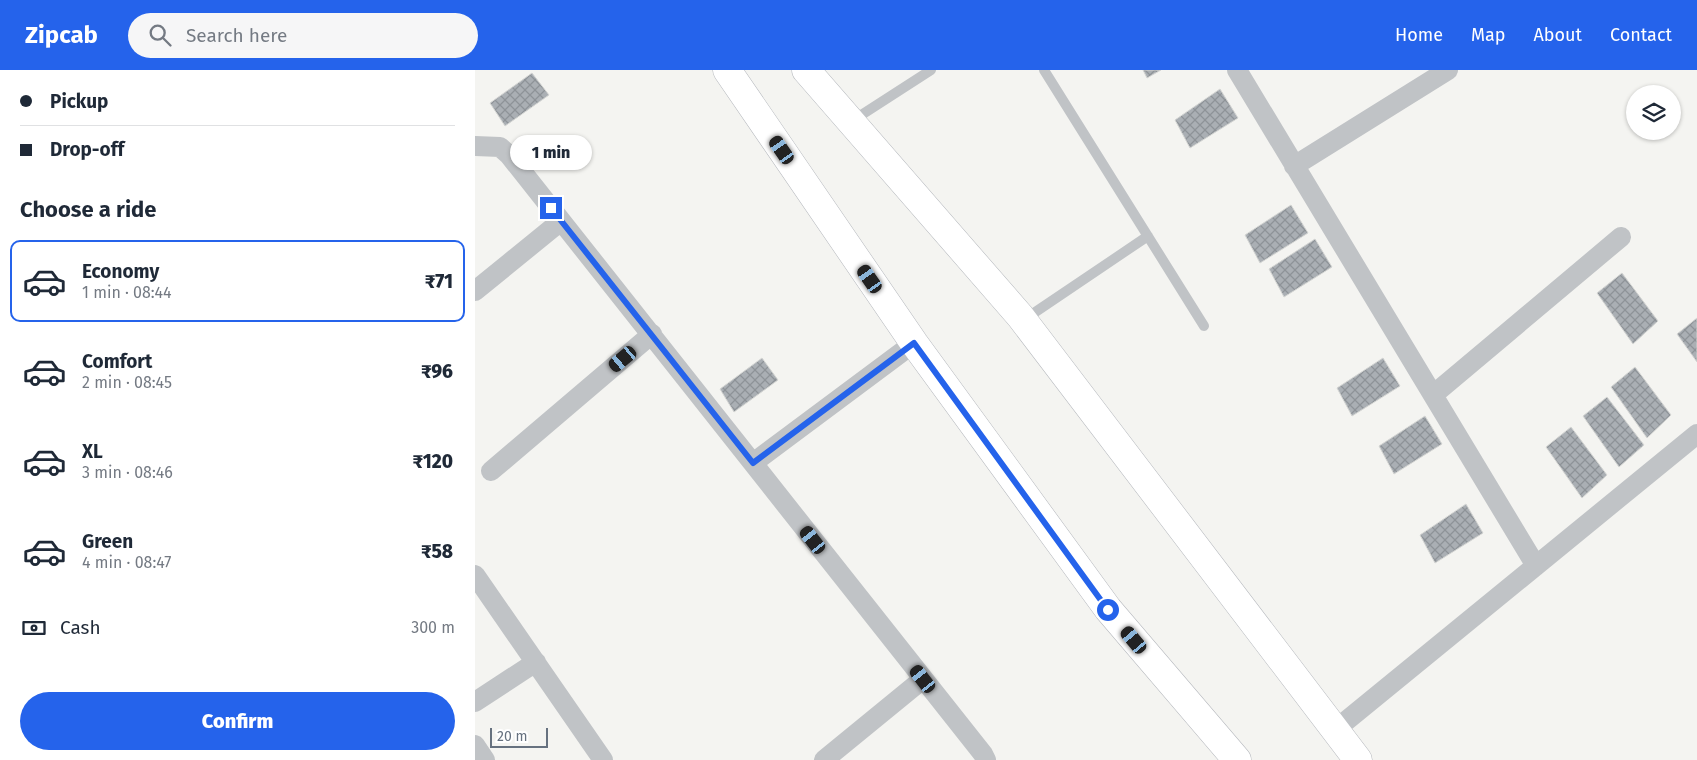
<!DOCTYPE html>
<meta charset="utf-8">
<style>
body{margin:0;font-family:"Fira Sans",sans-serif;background:#f6f6f7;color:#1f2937;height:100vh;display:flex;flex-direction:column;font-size:19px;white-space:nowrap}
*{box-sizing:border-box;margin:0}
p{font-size:16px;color:#747a83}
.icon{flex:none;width:28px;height:28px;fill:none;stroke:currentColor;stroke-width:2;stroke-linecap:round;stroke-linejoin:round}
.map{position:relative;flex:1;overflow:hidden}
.details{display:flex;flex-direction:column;background:#fff;width:475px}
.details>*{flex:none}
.banner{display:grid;align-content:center;height:110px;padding:0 20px;background:#fff}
.buttons{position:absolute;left:1151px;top:15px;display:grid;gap:10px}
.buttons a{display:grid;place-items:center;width:55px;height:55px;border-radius:50%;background:#fff;box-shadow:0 1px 4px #0004;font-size:25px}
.scale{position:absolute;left:15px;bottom:12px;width:58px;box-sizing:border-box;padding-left:5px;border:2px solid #66717f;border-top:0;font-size:14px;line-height:18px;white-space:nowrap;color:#66717f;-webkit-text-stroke:4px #fff;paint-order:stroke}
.end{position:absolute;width:22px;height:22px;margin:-11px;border:6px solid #2563eb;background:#fff;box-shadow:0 0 0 2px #fff}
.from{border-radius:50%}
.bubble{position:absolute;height:35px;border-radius:18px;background:#fff;box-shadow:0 1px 4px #0004;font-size:16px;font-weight:800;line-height:35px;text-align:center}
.car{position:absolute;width:15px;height:30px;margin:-15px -8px;border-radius:6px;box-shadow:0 0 4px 1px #0007;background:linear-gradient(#222 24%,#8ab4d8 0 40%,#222 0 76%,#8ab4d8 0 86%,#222 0)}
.banner b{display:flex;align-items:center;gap:18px;height:48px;font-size:19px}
.banner b+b{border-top:1px solid #e0e1e3}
.banner i{width:12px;height:12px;background:#1f2937}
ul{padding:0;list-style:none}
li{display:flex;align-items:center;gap:15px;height:82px;margin:0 10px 8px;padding:0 10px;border:2px solid transparent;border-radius:10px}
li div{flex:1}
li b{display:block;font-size:19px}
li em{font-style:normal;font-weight:800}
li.on{border-color:#2563eb}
li>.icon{width:45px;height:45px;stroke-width:1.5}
h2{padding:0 20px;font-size:22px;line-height:60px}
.pay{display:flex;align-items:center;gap:12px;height:55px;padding:0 20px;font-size:19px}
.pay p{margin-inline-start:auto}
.cta{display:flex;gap:10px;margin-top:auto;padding:10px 20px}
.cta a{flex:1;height:58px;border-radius:30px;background:#2563eb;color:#fff;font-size:20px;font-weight:800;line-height:58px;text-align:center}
header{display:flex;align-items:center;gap:30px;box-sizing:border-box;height:70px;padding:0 25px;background:#2563eb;color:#fff}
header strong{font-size:24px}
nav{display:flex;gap:28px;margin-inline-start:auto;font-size:18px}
.search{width:350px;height:45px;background:#f6f6f7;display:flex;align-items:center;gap:12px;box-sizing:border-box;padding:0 18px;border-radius:28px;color:#747a83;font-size:19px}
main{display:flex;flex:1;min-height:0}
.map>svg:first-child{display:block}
.building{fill:url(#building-cross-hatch);stroke:#d5d6d4}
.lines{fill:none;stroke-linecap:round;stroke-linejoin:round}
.secondary-casing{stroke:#b5b8bd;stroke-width:29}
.lane{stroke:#c0c3c6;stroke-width:10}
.street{stroke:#c0c3c6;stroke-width:20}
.secondary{stroke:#fff;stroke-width:28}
.route{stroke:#2563eb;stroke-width:6}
</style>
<header>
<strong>Zipcab</strong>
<div class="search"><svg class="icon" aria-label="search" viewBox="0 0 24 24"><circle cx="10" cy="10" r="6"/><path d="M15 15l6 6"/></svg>Search here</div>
<nav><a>Home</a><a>Map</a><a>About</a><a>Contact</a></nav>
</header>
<main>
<section class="details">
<div class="banner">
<b><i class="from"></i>Pickup</b>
<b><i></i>Drop-off</b>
</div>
<h2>Choose a ride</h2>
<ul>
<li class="on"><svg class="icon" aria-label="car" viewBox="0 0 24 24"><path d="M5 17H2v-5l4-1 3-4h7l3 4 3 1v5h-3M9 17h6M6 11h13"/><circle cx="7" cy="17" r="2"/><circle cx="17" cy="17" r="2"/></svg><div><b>Economy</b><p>1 min · 08:44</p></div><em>₹71</em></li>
<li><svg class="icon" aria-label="car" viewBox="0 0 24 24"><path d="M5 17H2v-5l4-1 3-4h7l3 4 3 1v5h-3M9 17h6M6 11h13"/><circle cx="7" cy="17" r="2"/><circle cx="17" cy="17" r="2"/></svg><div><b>Comfort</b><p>2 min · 08:45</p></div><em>₹96</em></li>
<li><svg class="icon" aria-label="car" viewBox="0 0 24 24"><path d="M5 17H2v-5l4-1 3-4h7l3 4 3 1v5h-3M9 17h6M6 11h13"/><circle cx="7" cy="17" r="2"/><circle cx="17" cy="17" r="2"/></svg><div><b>XL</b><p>3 min · 08:46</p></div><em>₹120</em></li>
<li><svg class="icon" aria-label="car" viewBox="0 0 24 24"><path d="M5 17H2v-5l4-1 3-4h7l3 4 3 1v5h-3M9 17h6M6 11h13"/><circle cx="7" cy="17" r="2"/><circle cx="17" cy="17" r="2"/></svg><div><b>Green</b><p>4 min · 08:47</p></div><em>₹58</em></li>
</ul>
<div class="pay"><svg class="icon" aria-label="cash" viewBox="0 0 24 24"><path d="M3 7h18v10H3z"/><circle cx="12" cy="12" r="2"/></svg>Cash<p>300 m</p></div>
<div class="cta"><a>Confirm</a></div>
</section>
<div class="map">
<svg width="1222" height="690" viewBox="0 0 1222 690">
<defs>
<pattern id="building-cross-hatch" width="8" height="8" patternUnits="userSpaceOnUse" patternTransform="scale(1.25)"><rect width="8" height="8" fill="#aaafb4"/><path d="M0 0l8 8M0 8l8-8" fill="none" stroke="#8e9398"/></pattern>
</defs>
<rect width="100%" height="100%" fill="#f4f4f1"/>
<path class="building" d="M 668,0 L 686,0 L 672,8 Z
M 57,3 L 74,25 L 30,56 L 15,33 Z
M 745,19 L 763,48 L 715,78 L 700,50 Z
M 816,135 L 833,163 L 785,193 L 770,165 Z
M 840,169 L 857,197 L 809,227 L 794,199 Z
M 1147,203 L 1183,251 L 1158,274 L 1122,223 Z
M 1222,248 L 1222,292 L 1202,264 Z
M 287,288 L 303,310 L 259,342 L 245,319 Z
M 908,288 L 925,316 L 877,346 L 862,318 Z
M 1160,297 L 1196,345 L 1172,368 L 1136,317 Z
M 1132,327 L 1169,375 L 1144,397 L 1108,346 Z
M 950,346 L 967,374 L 919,404 L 904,376 Z
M 1096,357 L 1132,405 L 1107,428 L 1071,377 Z
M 991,434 L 1008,463 L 960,493 L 945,465 Z"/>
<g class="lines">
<defs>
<path id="secondary" d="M 252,0 L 439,273 L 633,539 L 762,690
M 331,0 L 545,246 L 883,690"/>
</defs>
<use href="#secondary" class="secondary-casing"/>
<path class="lane" d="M 569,0 L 729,256
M 377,51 L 456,0
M 550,249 L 673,166"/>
<path class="street" d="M 762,0 L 1061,496
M 0,76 L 25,77 L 34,85 L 508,684 L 511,690
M 819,96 L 973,0
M 0,221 L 86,151
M 958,325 L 1146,167
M 278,393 L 439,273
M 16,401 L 177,264
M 0,505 L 128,690
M 0,632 L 61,592
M 860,660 L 1222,364
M 0,675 L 10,690
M 349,690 L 448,609"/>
<use href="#secondary" class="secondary"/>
</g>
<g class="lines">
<path class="route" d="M 76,138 L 278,393 L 439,273 L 633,540"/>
</g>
</svg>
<div class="buttons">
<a><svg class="icon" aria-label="layers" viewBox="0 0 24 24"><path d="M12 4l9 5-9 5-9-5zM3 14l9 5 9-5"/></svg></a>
</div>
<div class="scale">20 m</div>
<i class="end from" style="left:633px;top:540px"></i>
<i class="end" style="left:76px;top:138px"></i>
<div class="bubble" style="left:35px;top:65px;width:82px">1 min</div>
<i class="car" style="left:307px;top:80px;rotate:325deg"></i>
<i class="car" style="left:395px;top:209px;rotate:325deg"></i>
<i class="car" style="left:148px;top:289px;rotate:230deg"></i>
<i class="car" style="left:338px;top:470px;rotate:322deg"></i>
<i class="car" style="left:659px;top:570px;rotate:320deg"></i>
<i class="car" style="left:448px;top:609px;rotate:322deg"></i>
</div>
</main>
